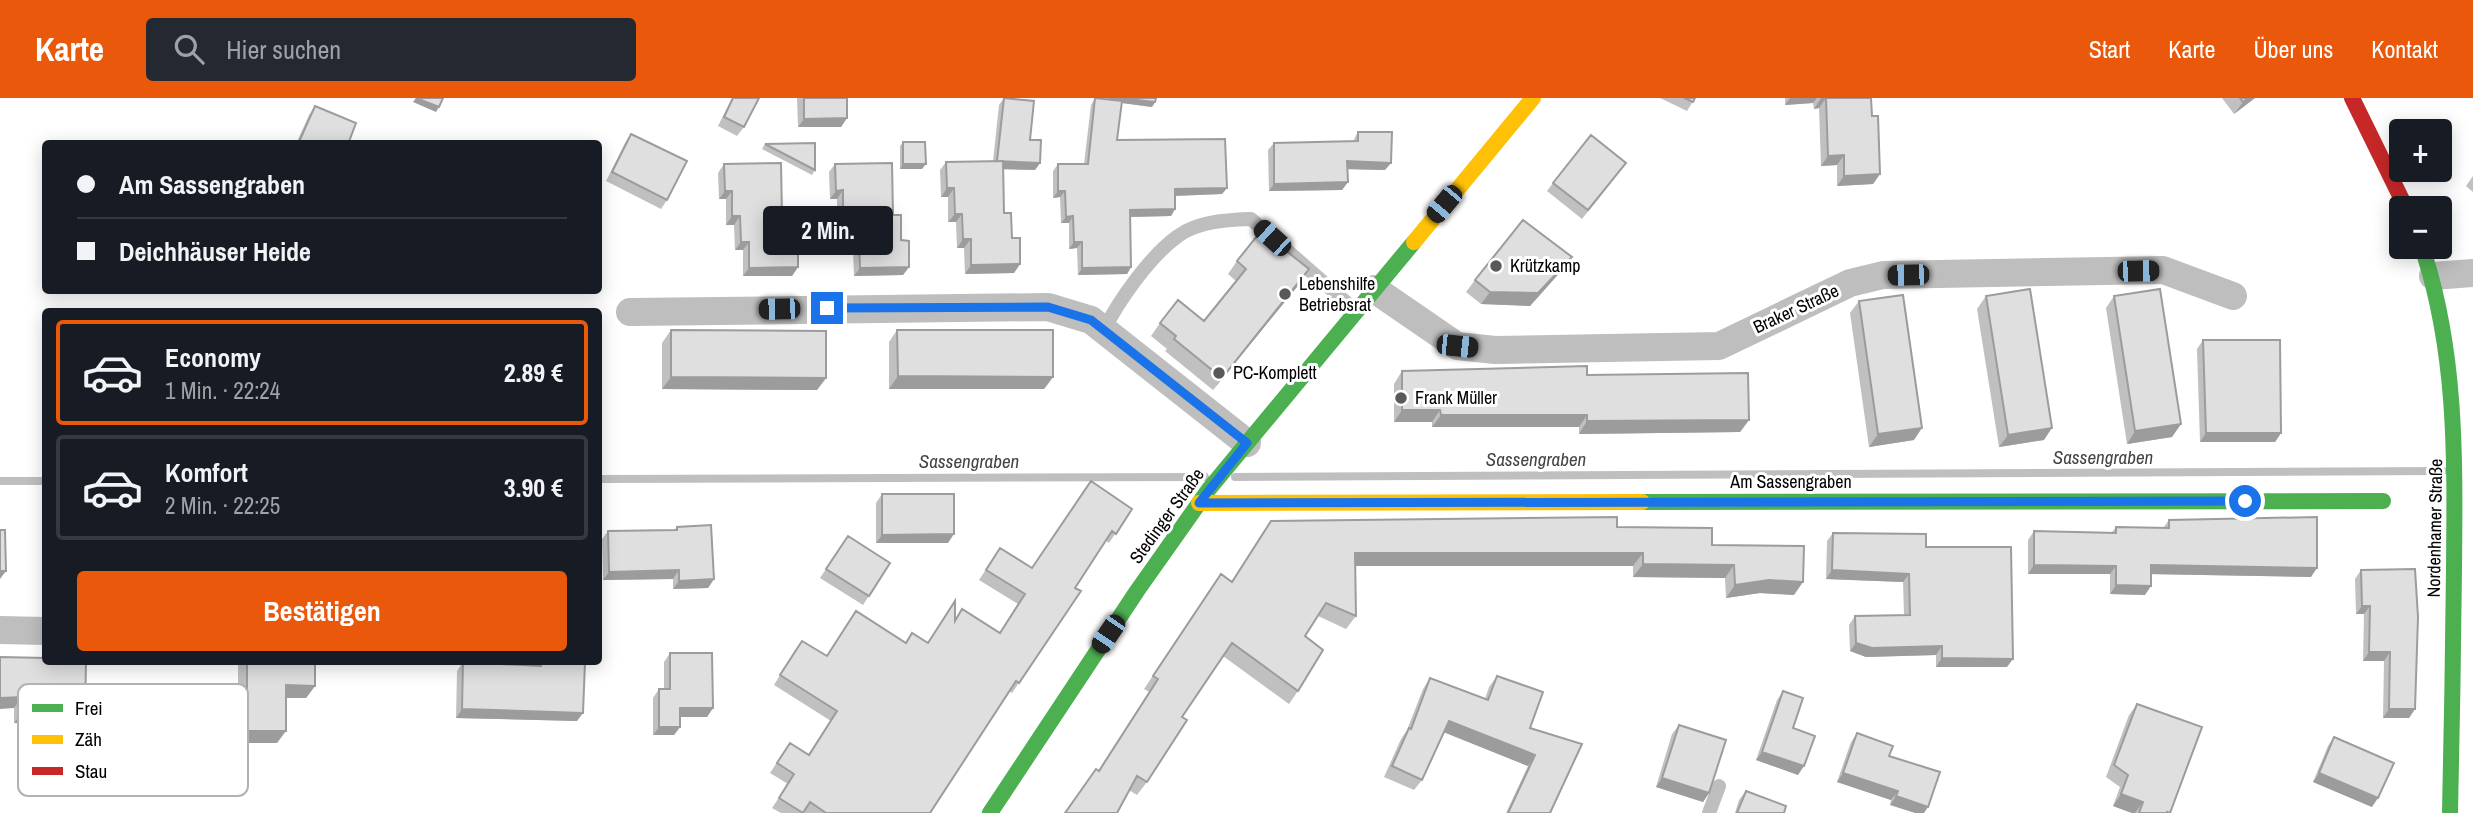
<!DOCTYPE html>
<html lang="de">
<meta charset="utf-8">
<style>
body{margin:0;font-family:"Archivo Narrow",sans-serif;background:#242831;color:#f1f3f6;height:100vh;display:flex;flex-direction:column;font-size:26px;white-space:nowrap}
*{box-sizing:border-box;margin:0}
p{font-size:23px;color:#9ea1a6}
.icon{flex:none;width:38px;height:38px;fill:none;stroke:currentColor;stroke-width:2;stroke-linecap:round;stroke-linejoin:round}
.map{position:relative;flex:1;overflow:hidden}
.side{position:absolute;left:42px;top:210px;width:560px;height:357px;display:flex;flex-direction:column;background:#171b24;border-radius:7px;box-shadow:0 4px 18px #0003}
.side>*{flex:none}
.hud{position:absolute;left:42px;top:42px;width:560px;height:154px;border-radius:7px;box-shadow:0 4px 18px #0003;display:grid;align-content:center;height:154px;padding:0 35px;background:#171b24}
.buttons{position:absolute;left:2389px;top:21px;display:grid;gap:14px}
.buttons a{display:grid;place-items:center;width:63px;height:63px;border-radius:7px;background:#171b24;box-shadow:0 4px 18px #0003;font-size:35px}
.end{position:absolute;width:32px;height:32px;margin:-16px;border:9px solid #1a73e8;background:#fff;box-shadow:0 0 0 4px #fff}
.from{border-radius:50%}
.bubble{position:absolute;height:49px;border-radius:7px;background:#171b24;box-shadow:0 4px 18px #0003;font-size:23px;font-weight:700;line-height:49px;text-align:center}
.car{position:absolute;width:21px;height:42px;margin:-21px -10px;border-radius:9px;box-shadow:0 0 5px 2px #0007;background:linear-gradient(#222 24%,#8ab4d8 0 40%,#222 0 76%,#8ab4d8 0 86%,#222 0)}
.hud b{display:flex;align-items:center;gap:24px;height:66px;font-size:26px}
.hud b+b{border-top:2px solid #363941}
.hud i{width:18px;height:18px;background:#f1f3f6}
ul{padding:12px 0 0;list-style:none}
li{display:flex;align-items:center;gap:21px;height:105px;margin:0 14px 10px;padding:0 21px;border:4px solid #363941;border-radius:7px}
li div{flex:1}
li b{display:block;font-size:26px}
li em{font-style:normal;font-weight:700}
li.selected{border-color:#ea580c}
li>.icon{width:63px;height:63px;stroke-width:1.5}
.button{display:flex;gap:14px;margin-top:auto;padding:14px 35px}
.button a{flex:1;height:80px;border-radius:7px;background:#ea580c;color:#fff;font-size:28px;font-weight:700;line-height:80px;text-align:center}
header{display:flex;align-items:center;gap:42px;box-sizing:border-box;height:98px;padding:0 35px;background:#ea580c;color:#fff}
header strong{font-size:33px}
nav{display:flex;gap:38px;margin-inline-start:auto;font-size:24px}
.search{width:490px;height:63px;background:#242831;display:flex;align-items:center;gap:18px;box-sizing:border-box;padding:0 24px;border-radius:7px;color:#9ea1a6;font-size:26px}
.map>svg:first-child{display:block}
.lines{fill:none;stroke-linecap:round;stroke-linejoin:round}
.stream{stroke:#bfbfbf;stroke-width:8}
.lane{stroke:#bebebe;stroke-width:14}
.street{stroke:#bebebe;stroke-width:28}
.fast{stroke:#4caf50;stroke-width:16}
.slow{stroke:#ffc107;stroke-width:16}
.jam{stroke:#c62828;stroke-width:16}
.wall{fill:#c0c0c0}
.shaded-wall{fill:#9c9c9c}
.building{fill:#dfdfdf;stroke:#9c9c9c;stroke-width:2}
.route{stroke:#1a73e8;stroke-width:9}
.poi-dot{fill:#595959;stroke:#fff;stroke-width:2.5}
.labels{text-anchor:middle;stroke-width:6;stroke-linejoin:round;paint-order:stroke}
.poi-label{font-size:18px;fill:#000;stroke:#fff;text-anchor:start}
.street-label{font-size:18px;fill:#000;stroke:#fff}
.water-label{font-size:19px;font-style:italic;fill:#444;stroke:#fff}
.key{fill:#fff;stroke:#b2b2b2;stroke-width:2}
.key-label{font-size:19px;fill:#000}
</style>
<header>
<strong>Karte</strong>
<div class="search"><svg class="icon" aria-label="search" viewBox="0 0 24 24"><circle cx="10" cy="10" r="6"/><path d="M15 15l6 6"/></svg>Hier suchen</div>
<nav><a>Start</a><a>Karte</a><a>Über uns</a><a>Kontakt</a></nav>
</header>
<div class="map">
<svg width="2473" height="715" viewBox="0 0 2473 715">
<rect width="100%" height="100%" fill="#fff"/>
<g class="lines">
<path class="stream" d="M 1235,379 L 2443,373
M 598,381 L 1205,379
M 0,383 L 46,383"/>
<path class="lane" d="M 1104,232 C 1119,202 1150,158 1178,138 C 1198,123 1227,122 1251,121 L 1355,212
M 1709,715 L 1719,688"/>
<path class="street" d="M 2433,178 L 2473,175
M 1374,191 L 1457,248 L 1495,252 L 1719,248 L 1850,185 L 1883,177 L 2163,172 L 2233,198
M 630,214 L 1048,209 L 1091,222 L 1247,345
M 0,532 L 46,533"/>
<path class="fast" d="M 2422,149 C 2457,254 2455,360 2454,470 C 2453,552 2452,633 2450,715
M 1642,404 L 2383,403
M 990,715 L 1137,493 L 1209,391 L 1414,144"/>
<path class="slow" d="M 1414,144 L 1533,0
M 1199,405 L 1642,404"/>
<path class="jam" d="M 2352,0 L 2406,110"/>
</g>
<path class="wall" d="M 732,0 L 759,0 L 744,29 L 737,38 L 718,28 Z
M 797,0 L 847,0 L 847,20 L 841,29 L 798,29 Z
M 1004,0 L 1030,42 L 1040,65 L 1035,72 L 1003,71 L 1004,115 L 1020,166 L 1014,175 L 965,176 L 964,150 L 957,150 L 956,124 L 948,124 L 948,99 L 941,99 L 940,72 L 946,64 L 993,63 L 999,7 Z
M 1095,0 L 1107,1 L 1107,0 L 1156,0 L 1155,4 L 1152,9 L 1122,5 L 1117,42 L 1227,90 L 1222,96 L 1175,98 L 1175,111 L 1171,118 L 1130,119 L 1131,169 L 1127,176 L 1078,177 L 1077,150 L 1069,151 L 1069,125 L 1061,125 L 1060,99 L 1053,100 L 1053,73 L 1058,66 L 1084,66 L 1091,7 Z
M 1660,0 L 1695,0 L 1687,13 Z
M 1785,0 L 1871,0 L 1872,18 L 1880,76 L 1873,86 L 1837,88 L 1837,67 L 1821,68 L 1819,10 L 1814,11 L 1813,5 L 1785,7 Z
M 2222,0 L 2255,0 L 2234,16 Z
M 315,8 L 348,46 L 296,46 L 309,17 Z
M 1358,34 L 1385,72 L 1347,71 L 1348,84 L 1342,92 L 1269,93 L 1268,52 L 1274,45 L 1353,43 Z
M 631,36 L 667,102 L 661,111 L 606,83 L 625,45 Z
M 903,44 L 922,71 L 900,71 L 900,48 Z
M 765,46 L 815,72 L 812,77 L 762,51 Z
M 724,66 L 782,118 L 798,169 L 792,178 L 743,178 L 743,152 L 735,152 L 734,127 L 726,127 L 726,101 L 719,101 L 718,75 Z
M 835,66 L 893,117 L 909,169 L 903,177 L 854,178 L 853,152 L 846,152 L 845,127 L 837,127 L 837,101 L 830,101 L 829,74 Z
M 1620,73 L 1582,121 L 1547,93 L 1553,85 Z
M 2473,78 L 2473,94 L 2466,88 Z
M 1237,163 L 1301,184 L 1213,292 L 1165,253 L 1167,251 L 1151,238 L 1160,225 L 1204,223 L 1236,183 L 1228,176 Z
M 1563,171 L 1530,208 L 1481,206 L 1466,194 L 1475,182 Z
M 1986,198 L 2044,342 L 1999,349 L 1977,211 Z
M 2114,198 L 2181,326 L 2172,339 L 2127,346 L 2106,210 Z
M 1859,203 L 1914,342 L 1869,349 L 1850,215 Z
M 671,232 L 826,280 L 817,292 L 662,291 L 662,245 Z
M 897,232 L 1053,279 L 1044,291 L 889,291 L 889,244 Z
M 2203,242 L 2281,335 L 2275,344 L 2200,344 L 2197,251 Z
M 1402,273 L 1587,277 L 1749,322 L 1740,334 L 1579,336 L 1579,329 L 1432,329 L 1432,324 L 1394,324 L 1394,286 Z
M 882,396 L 948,445 L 876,445 L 876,405 Z
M 1132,411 L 1109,445 L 1105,442 L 1075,490 L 1081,493 L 1012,595 L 1009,593 L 930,715 L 806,715 L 803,714 L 802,715 L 781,715 L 772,710 L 788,686 L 770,675 L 783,655 L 808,657 L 831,623 L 774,587 L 795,552 L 826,558 L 905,544 L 927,544 L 955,522 L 962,511 L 1000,535 L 1018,506 L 979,482 L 1000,450 L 1031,470 Z
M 2169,422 L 2311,479 L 2151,476 L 2145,497 L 2110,496 L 2110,476 L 2028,476 L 2028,442 L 2034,433 L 2112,434 L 2116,429 L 2163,430 Z
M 677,429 L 714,481 L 708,490 L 673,491 L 673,481 L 603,482 L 602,441 L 608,433 L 674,432 Z
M 1617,429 L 1712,447 L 1794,497 L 1760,495 L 1726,500 L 1725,480 L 1633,479 L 1633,468 L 1355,468 L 1356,518 L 1346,531 L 1318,518 L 1305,538 L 1298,593 L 1289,606 L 1223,558 L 1182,619 L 1147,684 L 1137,697 L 1098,673 L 1149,594 L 1144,591 L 1221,476 L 1231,483 Z
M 1833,435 L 1926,449 L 2007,569 L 1936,569 L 1936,557 L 1866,559 L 1850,553 L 1849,527 L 1855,518 L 1904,517 L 1903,484 L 1826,481 L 1827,443 Z
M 848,438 L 890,465 L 863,507 L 820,480 Z
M 46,444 L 46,492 L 44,492 L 44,445 Z
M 2361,472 L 2415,611 L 2409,620 L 2383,620 L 2384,563 L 2363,563 L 2364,516 L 2356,516 L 2355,481 Z
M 670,555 L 713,610 L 707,619 L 680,619 L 680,629 L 674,637 L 653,637 L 653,600 L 659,591 L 664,591 L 664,564 Z
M 0,559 L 77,627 L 14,625 L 14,610 Z
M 240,564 L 315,564 L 315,588 L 306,600 L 286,600 L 277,645 L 238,645 L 238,567 Z
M 463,564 L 537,567 L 539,564 L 585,564 L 577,623 L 456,620 L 457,573 Z
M 1497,578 L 1530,630 L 1550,715 L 1506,715 L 1528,668 L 1443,634 L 1422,682 L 1414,692 L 1384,679 L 1401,641 L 1407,632 L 1423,591 L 1430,580 L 1485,601 L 1489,589 Z
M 1783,593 L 1793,630 L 1798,677 L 1756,662 L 1777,602 Z
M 2137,606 L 2170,715 L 2132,715 L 2113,708 L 2120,689 L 2106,679 L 2129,617 Z
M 1679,627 L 1709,695 L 1703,704 L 1656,689 L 1672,636 Z
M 1857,635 L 1889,658 L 1940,674 L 1890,707 L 1891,702 L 1837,684 L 1851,644 Z
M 2334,639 L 2372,709 L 2313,684 L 2328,648 Z
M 1746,693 L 1784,715 L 1735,715 L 1739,702 Z"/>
<path class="shaded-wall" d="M 416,0 L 439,9 L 436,14 L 413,4 Z
M 1109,0 L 1119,0 L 1155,4 L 1152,9 L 1107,3 Z
M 1790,0 L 1817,0 L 1813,5 L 1785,7 Z
M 1821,0 L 1826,0 L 1819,10 L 1814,11 Z
M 2248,0 L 2255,0 L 2234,16 L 2243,4 Z
M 847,20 L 841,29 L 798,29 L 804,21 Z
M 1844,57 L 1837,67 L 1821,68 L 1828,58 Z
M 997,63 L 1040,65 L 1035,72 L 992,71 Z
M 1347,63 L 1391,65 L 1385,72 L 1342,71 Z
M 903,66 L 926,66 L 922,71 L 900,71 Z
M 1880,76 L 1873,86 L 1837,88 L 1844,78 Z
M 1348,84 L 1342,92 L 1269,93 L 1274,86 Z
M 947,90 L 954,90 L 948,99 L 941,99 Z
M 1227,90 L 1222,96 L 1170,98 L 1175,91 Z
M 843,92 L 837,101 L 830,101 L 836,93 Z
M 725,93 L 732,93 L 726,101 L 719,101 Z
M 1058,93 L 1065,93 L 1060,99 L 1053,100 Z
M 1175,111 L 1171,118 L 1126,119 L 1130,112 Z
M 955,116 L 962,116 L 956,124 L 948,124 Z
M 732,118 L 740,118 L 734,127 L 726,127 Z
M 843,118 L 851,118 L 845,127 L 837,127 Z
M 1073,118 L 1069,125 L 1061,125 L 1066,119 Z
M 963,141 L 971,141 L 964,150 L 957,150 Z
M 852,143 L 859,143 L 853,152 L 846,152 Z
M 741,144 L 749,144 L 743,152 L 735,152 Z
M 1074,144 L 1082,144 L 1077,150 L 1069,151 Z
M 1572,159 L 1563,171 L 1530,208 L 1481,206 L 1490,194 Z
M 1020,166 L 1014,175 L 965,176 L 971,167 Z
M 798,169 L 792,178 L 743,178 L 749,170 Z
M 909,169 L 903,177 L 854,178 L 860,170 Z
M 1131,169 L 1127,176 L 1078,177 L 1082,170 Z
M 1309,171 L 1301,184 L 1213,292 L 1222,280 Z
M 898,278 L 1053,279 L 1044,291 L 889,291 Z
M 671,279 L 826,280 L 817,292 L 662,291 Z
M 1402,312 L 1440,312 L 1432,324 L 1394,324 Z
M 1441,317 L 1587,317 L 1579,329 L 1432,329 Z
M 1749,322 L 1740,334 L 1579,336 L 1587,323 Z
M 2181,326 L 2172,339 L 2127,346 L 2135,333 Z
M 1922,330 L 1914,342 L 1869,349 L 1878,336 Z
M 2052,330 L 2044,342 L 1999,349 L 2008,337 Z
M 2206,335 L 2281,335 L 2275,344 L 2200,344 Z
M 954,436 L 948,445 L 876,445 L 882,437 Z
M 1355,455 L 1643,455 L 1633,468 L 1346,468 Z
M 1643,466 L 1734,467 L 1725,480 L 1633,479 Z
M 2034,467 L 2116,468 L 2110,476 L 2028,476 Z
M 2151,467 L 2317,470 L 2311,479 L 2145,476 Z
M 679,472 L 673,481 L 603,482 L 609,474 Z
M 1832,472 L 1909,476 L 1903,484 L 1826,481 Z
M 0,473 L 6,473 L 0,481 Z
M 714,481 L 708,490 L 673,491 L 679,483 Z
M 1769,482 L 1803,484 L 1794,497 L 1760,495 L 1726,500 L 1735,487 Z
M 2116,487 L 2151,488 L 2145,497 L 2110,496 Z
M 2362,508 L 2370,508 L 2364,516 L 2356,516 Z
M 1856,545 L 1942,548 L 1936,557 L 1866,559 L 1850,553 Z
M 2369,554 L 2390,554 L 2384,563 L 2363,563 Z
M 1942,560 L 2013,561 L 2007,569 L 1936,569 Z
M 286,587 L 315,588 L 306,600 L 277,600 Z
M 22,599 L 14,610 L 0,611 L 0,600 Z
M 680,610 L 713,610 L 707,619 L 674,619 Z
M 462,611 L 583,615 L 577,623 L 456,620 Z
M 2389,611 L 2415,611 L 2409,620 L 2383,620 Z
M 22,614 L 85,616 L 77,627 L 14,625 Z
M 1449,623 L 1535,657 L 1528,668 L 1441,633 Z
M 659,629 L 680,629 L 674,637 L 653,637 Z
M 247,633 L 286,633 L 277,645 L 238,645 Z
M 1762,654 L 1804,668 L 1798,677 L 1756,662 Z
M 1843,675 L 1898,693 L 1891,702 L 1837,684 Z
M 2319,675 L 2378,700 L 2372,709 L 2313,684 Z
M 1662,680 L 1709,695 L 1703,704 L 1656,689 Z
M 2121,696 L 2143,704 L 2135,715 L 2132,715 L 2113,708 Z
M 1896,698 L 1928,709 L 1924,715 L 1915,715 L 1890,707 Z"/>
<path class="building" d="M 416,0 L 443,0 L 439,9 Z
M 733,0 L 759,0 L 744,29 L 724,19 Z
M 804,0 L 847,0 L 847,20 L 804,21 Z
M 1004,0 L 1034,3 L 1030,42 L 1041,42 L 1040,65 L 997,63 Z
M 1095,0 L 1122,3 L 1117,42 L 1225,41 L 1227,90 L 1175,91 L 1175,111 L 1130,112 L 1131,169 L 1082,170 L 1082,144 L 1074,144 L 1073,118 L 1066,119 L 1065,93 L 1058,93 L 1058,66 L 1088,66 Z
M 1119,0 L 1156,0 L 1155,4 Z
M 1684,0 L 1695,0 L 1693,4 Z
M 1821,0 L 1871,0 L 1872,18 L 1878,18 L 1880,76 L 1844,78 L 1844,57 L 1828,58 L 1826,0 Z
M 2240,0 L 2248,0 L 2243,4 Z
M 315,8 L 356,25 L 348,46 L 298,46 Z
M 1358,34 L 1392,34 L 1391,65 L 1347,63 L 1348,84 L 1274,86 L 1274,45 L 1358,43 Z
M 631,36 L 687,63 L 667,102 L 612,74 Z
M 1591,37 L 1626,65 L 1588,112 L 1553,85 Z
M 903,44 L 925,44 L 926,66 L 903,66 Z
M 815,45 L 815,72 L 765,46 Z
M 1003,63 L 1004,115 L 1011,115 L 1012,140 L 1020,140 L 1020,166 L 971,167 L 971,141 L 963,141 L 962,116 L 955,116 L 954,90 L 947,90 L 946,64 Z
M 781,65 L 782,118 L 789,117 L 790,143 L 798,143 L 798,169 L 749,170 L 749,144 L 741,144 L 740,118 L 732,118 L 732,93 L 725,93 L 724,66 Z
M 892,65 L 893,117 L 901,117 L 901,142 L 909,143 L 909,169 L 860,170 L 859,143 L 852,143 L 851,118 L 843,118 L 843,92 L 836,93 L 835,66 Z
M 1523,122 L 1572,159 L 1538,195 L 1490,194 L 1475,182 Z
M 1261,133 L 1309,171 L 1222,280 L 1174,241 L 1176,238 L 1160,225 L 1178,202 L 1204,223 L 1246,171 L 1237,163 Z
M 2030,191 L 2052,330 L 2008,337 L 1986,198 Z
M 2160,191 L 2181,326 L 2135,333 L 2114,198 Z
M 1903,197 L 1922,330 L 1878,336 L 1859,203 Z
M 671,232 L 826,233 L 826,280 L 671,279 Z
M 897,232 L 1053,232 L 1053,279 L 898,278 Z
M 2203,242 L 2280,242 L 2281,335 L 2206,335 Z
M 1587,268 L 1587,277 L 1748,275 L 1749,322 L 1587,323 L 1587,317 L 1441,317 L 1440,312 L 1402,312 L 1402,273 Z
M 1091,383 L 1132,411 L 1116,436 L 1112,433 L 1075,490 L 1081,493 L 1019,585 L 1016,583 L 930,715 L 826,715 L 810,704 L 803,715 L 779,700 L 794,676 L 777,665 L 790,645 L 809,657 L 837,613 L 780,577 L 802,543 L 827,558 L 856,513 L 906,545 L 912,535 L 928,545 L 955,503 L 955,523 L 962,511 L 1000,535 L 1025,496 L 986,472 L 1000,450 L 1032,470 Z
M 882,396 L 954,396 L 954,436 L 882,437 Z
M 1617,419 L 1617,429 L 1712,430 L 1712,447 L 1804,448 L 1803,484 L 1769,482 L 1735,487 L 1734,467 L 1643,466 L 1643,455 L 1355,455 L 1356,518 L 1326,505 L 1305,538 L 1323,552 L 1298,593 L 1232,545 L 1182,619 L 1187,622 L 1147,684 L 1137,678 L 1117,715 L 1065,715 L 1096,671 L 1099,673 L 1158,581 L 1153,578 L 1221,476 L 1232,484 L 1271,423 Z
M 2317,419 L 2317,470 L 2151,467 L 2151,488 L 2116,487 L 2116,468 L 2034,467 L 2034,433 L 2116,435 L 2116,429 L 2169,430 L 2169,422 Z
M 711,427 L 714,481 L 679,483 L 679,472 L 609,474 L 608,433 L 677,432 L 677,429 Z
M 0,432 L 5,432 L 6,473 L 0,473 Z
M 1833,435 L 1926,436 L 1926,449 L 2011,449 L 2013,561 L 1942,560 L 1942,548 L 1872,550 L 1856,545 L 1855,518 L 1910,517 L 1909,476 L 1832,472 Z
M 848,438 L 890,465 L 869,498 L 826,471 Z
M 2415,471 L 2418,519 L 2415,611 L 2389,611 L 2390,554 L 2369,554 L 2370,508 L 2362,508 L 2361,472 Z
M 670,555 L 712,555 L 713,610 L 680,610 L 680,629 L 659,629 L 659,591 L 670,591 Z
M 0,559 L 46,560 L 46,564 L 86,564 L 85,616 L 22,614 L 22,599 L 0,600 Z
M 247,564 L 315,564 L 315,588 L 286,587 L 286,633 L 247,633 Z
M 463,564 L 541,568 L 541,564 L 585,564 L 583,615 L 462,611 Z
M 1497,578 L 1543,594 L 1530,630 L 1582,646 L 1550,715 L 1508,715 L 1535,657 L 1449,623 L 1422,682 L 1392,668 L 1409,630 L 1411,631 L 1430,580 L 1488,602 Z
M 1783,593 L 1803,600 L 1793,630 L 1815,638 L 1804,668 L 1762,654 Z
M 2137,606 L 2202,629 L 2170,715 L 2167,714 L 2167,715 L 2139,715 L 2143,704 L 2121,696 L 2128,677 L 2114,667 Z
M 1679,627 L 1726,642 L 1709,695 L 1662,680 Z
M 1857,635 L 1893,648 L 1889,658 L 1940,674 L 1928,709 L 1896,698 L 1898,693 L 1843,675 Z
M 2334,639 L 2394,665 L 2378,700 L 2319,675 Z
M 1746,693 L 1786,708 L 1784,715 L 1737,715 Z"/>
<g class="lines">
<path class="route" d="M 827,210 L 1048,209 L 1091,222 L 1247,345 L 1199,405 L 2245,403"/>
</g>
<g class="poi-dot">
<circle cx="1496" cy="168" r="7"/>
<circle cx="1285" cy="196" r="7"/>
<circle cx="1219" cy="275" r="7"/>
<circle cx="1401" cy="300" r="7"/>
</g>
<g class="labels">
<g class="poi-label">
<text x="1510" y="174">Krützkamp</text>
<text x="1299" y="192">Lebenshilfe<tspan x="1299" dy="21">Betriebsrat</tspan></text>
<text x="1233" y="281">PC-Komplett</text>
<text x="1415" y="306">Frank Müller</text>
</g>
<g class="street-label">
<text transform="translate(1796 211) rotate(-25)" y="6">Braker Straße</text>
<text x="1791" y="390">Am Sassengraben</text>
<text transform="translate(1167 418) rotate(-54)" y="6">Stedinger Straße</text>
<text transform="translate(2435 430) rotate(-89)" y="6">Nordenhamer Straße</text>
</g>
<g class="water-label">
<text x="2103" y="366">Sassengraben</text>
<text x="1536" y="368">Sassengraben</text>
<text x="969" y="370">Sassengraben</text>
</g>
</g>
<rect x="18" y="586" width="230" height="112" rx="10" class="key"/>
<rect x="32" y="606" width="31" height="8" fill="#4caf50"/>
<rect x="32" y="637" width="31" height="9" fill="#ffc107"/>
<rect x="32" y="669" width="31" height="8" fill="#c62828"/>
<g class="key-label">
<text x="75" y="617">Frei</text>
<text x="75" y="648">Zäh</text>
<text x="75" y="680">Stau</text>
</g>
</svg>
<div class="buttons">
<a>+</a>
<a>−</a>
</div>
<i class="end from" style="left:2245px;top:403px"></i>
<i class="end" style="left:827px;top:210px"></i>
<div class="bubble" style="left:763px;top:108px;width:130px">2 Min.</div>
<i class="car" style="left:1444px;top:106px;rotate:220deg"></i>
<i class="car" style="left:1272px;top:140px;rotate:312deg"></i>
<i class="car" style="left:2138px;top:173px;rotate:89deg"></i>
<i class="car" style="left:1908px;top:177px;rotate:269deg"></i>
<i class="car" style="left:779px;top:211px;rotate:269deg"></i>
<i class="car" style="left:1457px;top:248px;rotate:96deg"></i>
<i class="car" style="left:1108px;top:536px;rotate:214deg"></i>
<div class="hud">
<b><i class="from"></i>Am Sassengraben</b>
<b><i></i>Deichhäuser Heide</b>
</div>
<section class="side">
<ul>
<li class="selected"><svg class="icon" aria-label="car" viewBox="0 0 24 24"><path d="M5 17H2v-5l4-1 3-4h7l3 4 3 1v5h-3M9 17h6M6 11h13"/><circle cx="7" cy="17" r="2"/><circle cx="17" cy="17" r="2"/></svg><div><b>Economy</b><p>1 Min. · 22:24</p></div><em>2.89 €</em></li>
<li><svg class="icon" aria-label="car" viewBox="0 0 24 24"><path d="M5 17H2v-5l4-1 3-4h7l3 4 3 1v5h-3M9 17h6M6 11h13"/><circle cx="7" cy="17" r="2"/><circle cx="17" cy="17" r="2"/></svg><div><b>Komfort</b><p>2 Min. · 22:25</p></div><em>3.90 €</em></li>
</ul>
<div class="button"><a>Bestätigen</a></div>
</section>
</div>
